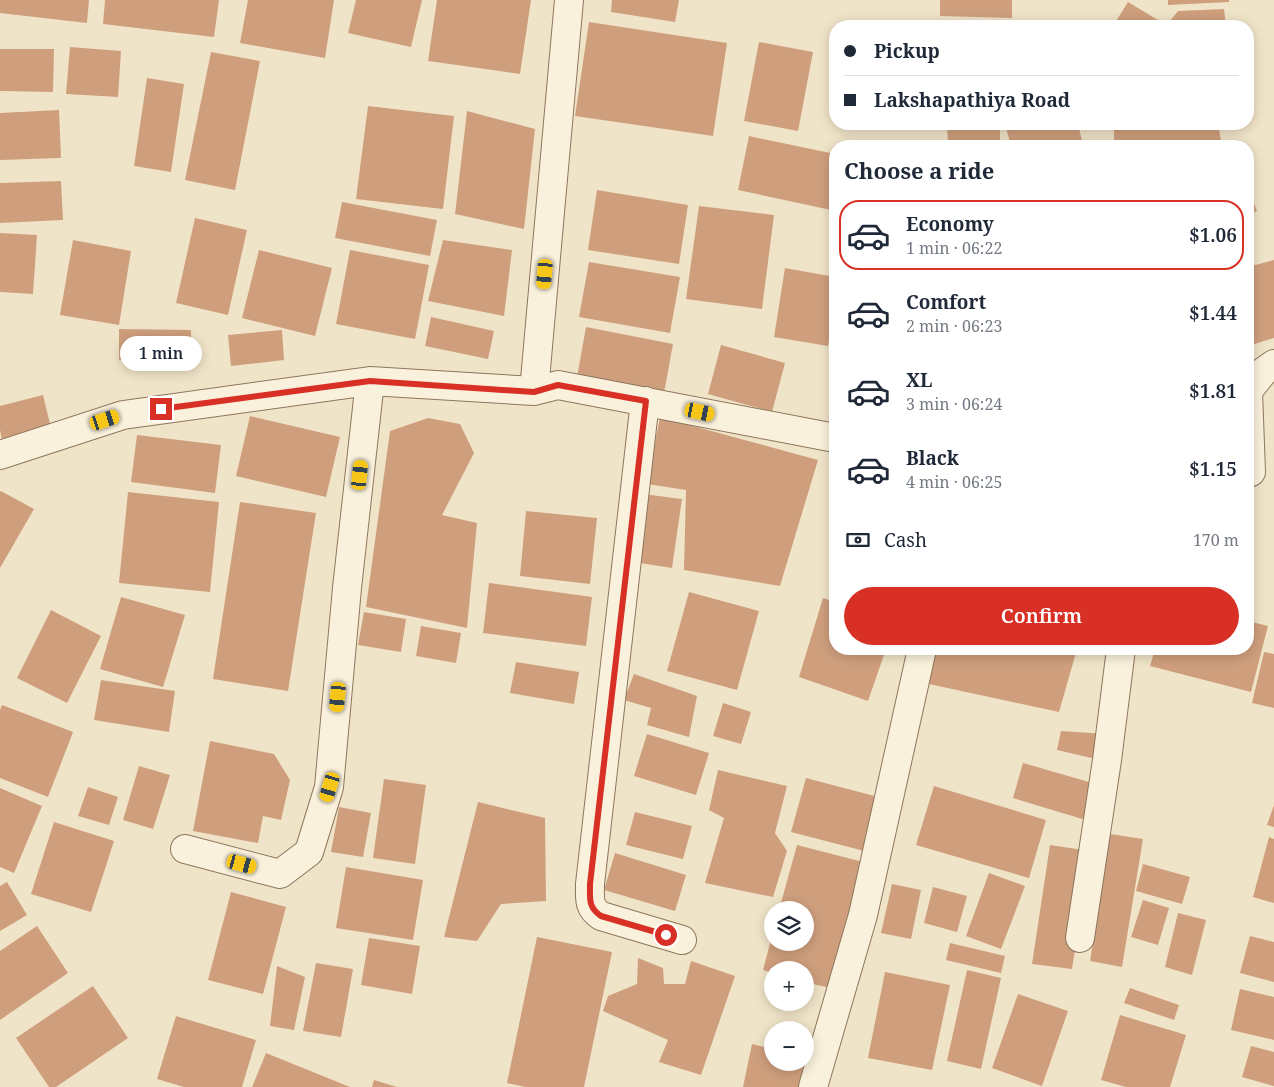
<!DOCTYPE html>
<meta charset="utf-8">
<style>
body{margin:0;font-family:"Noto Serif",serif;background:#f6f6f7;color:#1f2937;height:100vh;display:flex;flex-direction:column;font-size:19px;white-space:nowrap}
*{box-sizing:border-box;margin:0}
p{font-size:16px;color:#747a83}
.icon{flex:none;width:28px;height:28px;fill:none;stroke:currentColor;stroke-width:2;stroke-linecap:round;stroke-linejoin:round}
.map{position:relative;flex:1;overflow:hidden}
.panel{position:absolute;left:829px;top:140px;width:425px;height:515px;display:flex;flex-direction:column;background:#fff;border-radius:20px;box-shadow:0 2px 12px #0003}
.panel>*{flex:none}
.guide{position:absolute;left:829px;top:20px;width:425px;height:110px;border-radius:20px;box-shadow:0 2px 12px #0003;display:grid;align-content:center;height:110px;padding:0 15px;background:#fff}
.controls{position:absolute;left:764px;top:901px;display:grid;gap:10px}
.controls a{display:grid;place-items:center;width:50px;height:50px;border-radius:50%;background:#fff;box-shadow:0 2px 12px #0003;font-size:25px}
.end{position:absolute;width:22px;height:22px;margin:-11px;border:6px solid #d93025;background:#fff;box-shadow:0 0 0 2px #fff}
.from{border-radius:50%}
.bubble{position:absolute;height:35px;border-radius:18px;background:#fff;box-shadow:0 2px 12px #0003;font-size:16px;font-weight:600;line-height:35px;text-align:center}
.car{position:absolute;width:15px;height:30px;margin:-15px -8px;border-radius:6px;box-shadow:0 0 4px 1px #0007;background:linear-gradient(#f5c518 24%,#345 0 40%,#f5c518 0 76%,#345 0 86%,#f5c518 0)}
.guide b{display:flex;align-items:center;gap:18px;height:48px;font-size:19px}
.guide b+b{border-top:1px solid #e0e1e3}
.guide i{width:12px;height:12px;background:#1f2937}
ul{padding:0;list-style:none}
li{display:flex;align-items:center;gap:15px;height:70px;margin:0 10px 8px;padding:0 5px;border:2px solid transparent;border-radius:20px}
li div{flex:1}
li b{display:block;font-size:19px}
li em{font-style:normal;font-weight:600}
li.selected{border-color:#d93025}
li>.icon{width:45px;height:45px;stroke-width:1.5}
h2{padding:0 15px;font-size:22px;line-height:60px}
.pay{display:flex;align-items:center;gap:12px;height:55px;padding:0 15px;font-size:19px}
.pay p{margin-inline-start:auto}
.cta{display:flex;gap:10px;margin-top:auto;padding:10px 15px}
.cta a{flex:1;height:58px;border-radius:30px;background:#d93025;color:#fff;font-size:20px;font-weight:600;line-height:58px;text-align:center}
.map>svg:first-child{display:block}
.building{fill:#cf9f7d}
.lines{fill:none;stroke-linecap:round;stroke-linejoin:round}
.minor-casing{stroke:#8d765c;stroke-width:30}
.minor{stroke:#faf1dc;stroke-width:28}
.route{stroke:#d93025;stroke-width:6}
</style>
<div class="map">
<svg width="1274" height="1087" viewBox="0 0 1274 1087">
<rect width="100%" height="100%" fill="#f0e4c8"/>
<path class="building" d="M 0,0 L 89,0 L 87,23 L 0,13 Z
M 105,0 L 219,0 L 214,37 L 103,24 Z
M 248,0 L 334,0 L 325,58 L 240,43 Z
M 356,0 L 422,0 L 411,47 L 348,33 Z
M 437,0 L 531,0 L 520,74 L 428,61 Z
M 612,0 L 679,0 L 675,22 L 611,12 Z
M 940,0 L 1012,0 L 1012,18 L 940,16 Z
M 1168,0 L 1229,0 L 1229,2 L 1168,5 Z
M 1128,2 L 1163,23 L 1161,26 L 1113,26 Z
M 1224,9 L 1226,26 L 1166,26 L 1178,11 Z
M 589,22 L 727,43 L 713,136 L 575,116 Z
M 846,22 L 864,25 L 864,26 L 845,26 Z
M 759,42 L 813,52 L 798,131 L 744,121 Z
M 70,47 L 121,51 L 118,97 L 66,94 Z
M 0,49 L 54,49 L 53,92 L 0,91 Z
M 211,52 L 260,61 L 235,190 L 185,180 Z
M 147,78 L 184,84 L 171,172 L 134,166 Z
M 368,106 L 454,116 L 443,209 L 356,199 Z
M 59,110 L 61,158 L 0,160 L 0,113 Z
M 467,111 L 535,129 L 524,229 L 455,214 Z
M 947,124 L 1000,124 L 1000,146 L 948,146 Z
M 1005,124 L 1078,124 L 1083,145 L 1077,146 L 1011,146 Z
M 1114,124 L 1218,124 L 1222,146 L 1114,146 Z
M 749,136 L 835,154 L 835,194 L 831,210 L 738,190 Z
M 61,181 L 63,220 L 0,223 L 0,183 Z
M 1248,189 L 1257,211 L 1248,215 Z
M 597,190 L 688,205 L 679,264 L 588,250 Z
M 342,202 L 437,220 L 430,256 L 335,238 Z
M 699,206 L 774,215 L 762,309 L 686,299 Z
M 195,218 L 247,230 L 228,315 L 176,303 Z
M 0,233 L 37,235 L 33,294 L 0,292 Z
M 73,240 L 131,251 L 119,325 L 60,315 Z
M 443,240 L 512,250 L 504,316 L 428,301 Z
M 259,250 L 332,268 L 315,336 L 242,318 Z
M 350,250 L 429,265 L 415,339 L 336,324 Z
M 1274,260 L 1274,338 L 1248,346 L 1248,267 Z
M 589,262 L 680,277 L 670,333 L 579,317 Z
M 785,268 L 835,277 L 835,307 L 828,346 L 774,337 Z
M 431,317 L 494,331 L 488,359 L 425,346 Z
M 586,327 L 673,344 L 664,393 L 577,377 Z
M 119,329 L 191,330 L 191,360 L 119,360 Z
M 282,330 L 284,360 L 231,366 L 228,335 Z
M 721,345 L 785,363 L 772,412 L 708,394 Z
M 43,395 L 51,428 L 2,440 L 0,430 L 0,406 Z
M 250,416 L 340,437 L 326,497 L 236,476 Z
M 660,417 L 818,460 L 780,586 L 684,570 L 686,490 L 647,484 Z
M 428,418 L 460,424 L 474,453 L 442,515 L 477,523 L 467,628 L 366,607 L 390,431 Z
M 137,435 L 221,445 L 215,493 L 131,482 Z
M 1,491 L 34,509 L 0,568 L 0,492 Z
M 128,492 L 219,502 L 210,592 L 119,583 Z
M 643,494 L 682,499 L 672,568 L 633,562 Z
M 240,502 L 316,513 L 288,691 L 213,679 Z
M 526,511 L 597,518 L 590,584 L 520,576 Z
M 489,583 L 592,597 L 586,646 L 483,633 Z
M 689,592 L 759,611 L 737,690 L 667,671 Z
M 121,597 L 185,615 L 163,687 L 100,669 Z
M 823,598 L 835,602 L 835,649 L 886,649 L 868,701 L 799,677 Z
M 51,610 L 101,636 L 67,703 L 17,678 Z
M 364,612 L 406,619 L 401,652 L 358,645 Z
M 1248,621 L 1268,626 L 1251,692 L 1150,666 L 1155,649 L 1248,649 Z
M 421,626 L 461,633 L 456,663 L 416,656 Z
M 936,649 L 1077,649 L 1059,712 L 929,684 Z
M 1264,652 L 1274,654 L 1274,708 L 1252,703 Z
M 516,662 L 579,672 L 574,704 L 510,693 Z
M 634,674 L 697,696 L 689,737 L 647,725 L 651,708 L 624,700 Z
M 101,680 L 175,691 L 169,732 L 94,720 Z
M 723,703 L 751,712 L 741,744 L 713,736 Z
M 2,705 L 73,732 L 48,797 L 0,778 L 0,710 Z
M 1061,731 L 1107,734 L 1100,760 L 1057,750 Z
M 647,734 L 709,753 L 696,795 L 634,776 Z
M 210,741 L 274,754 L 290,780 L 281,820 L 263,816 L 258,843 L 193,831 Z
M 1023,763 L 1103,786 L 1092,822 L 1013,798 Z
M 139,766 L 170,775 L 153,829 L 123,820 Z
M 718,770 L 787,786 L 775,833 L 787,851 L 773,897 L 705,883 L 724,818 L 709,810 Z
M 806,778 L 882,798 L 868,852 L 791,832 Z
M 384,779 L 426,785 L 415,864 L 373,858 Z
M 934,786 L 1046,820 L 1029,878 L 916,845 Z
M 88,787 L 118,797 L 109,825 L 78,816 Z
M 0,788 L 42,806 L 14,873 L 0,867 Z
M 478,802 L 545,818 L 546,901 L 501,904 L 477,941 L 444,937 Z
M 1274,805 L 1274,827 L 1267,825 Z
M 339,807 L 371,813 L 363,857 L 331,852 Z
M 635,812 L 692,826 L 683,859 L 626,845 Z
M 54,822 L 114,841 L 91,912 L 31,894 Z
M 1110,834 L 1143,839 L 1122,967 L 1090,961 Z
M 1269,837 L 1274,839 L 1274,903 L 1253,897 Z
M 797,845 L 863,862 L 830,988 L 805,982 L 805,970 L 772,970 L 772,973 L 763,970 L 772,936 L 772,942 L 805,942 L 805,910 L 779,910 Z
M 1050,845 L 1090,851 L 1072,969 L 1032,964 Z
M 615,853 L 686,875 L 675,911 L 604,890 Z
M 1143,864 L 1190,877 L 1182,904 L 1136,891 Z
M 346,867 L 423,880 L 413,940 L 336,928 Z
M 989,873 L 1025,886 L 1001,949 L 966,936 Z
M 7,882 L 27,915 L 0,931 L 0,886 Z
M 892,884 L 921,890 L 911,939 L 881,933 Z
M 933,887 L 967,896 L 957,932 L 924,923 Z
M 231,892 L 286,907 L 263,994 L 208,980 Z
M 1143,900 L 1169,908 L 1158,945 L 1131,937 Z
M 1178,913 L 1206,920 L 1192,975 L 1165,967 Z
M 37,926 L 68,973 L 0,1020 L 0,951 Z
M 1250,936 L 1274,942 L 1274,982 L 1240,973 Z
M 537,937 L 612,952 L 584,1087 L 525,1087 L 507,1083 Z
M 369,938 L 420,946 L 412,994 L 361,985 Z
M 950,943 L 1005,956 L 1001,973 L 946,960 Z
M 638,958 L 663,968 L 664,984 L 685,984 L 691,961 L 735,976 L 701,1075 L 659,1062 L 668,1040 L 603,1011 L 608,996 L 637,984 Z
M 316,963 L 353,969 L 341,1037 L 303,1031 Z
M 277,966 L 305,977 L 294,1030 L 270,1026 Z
M 967,970 L 1001,978 L 981,1069 L 947,1061 Z
M 885,972 L 950,985 L 932,1070 L 868,1058 Z
M 93,986 L 128,1038 L 56,1087 L 49,1087 L 16,1038 Z
M 1130,988 L 1179,1005 L 1174,1020 L 1124,1003 Z
M 1240,989 L 1274,997 L 1274,1040 L 1231,1030 Z
M 1018,994 L 1068,1011 L 1042,1086 L 992,1068 Z
M 1120,1015 L 1186,1035 L 1170,1087 L 1126,1087 L 1101,1080 Z
M 176,1016 L 256,1040 L 242,1087 L 184,1087 L 157,1079 Z
M 752,1044 L 772,1049 L 772,1062 L 805,1062 L 798,1087 L 743,1087 Z
M 1251,1046 L 1274,1052 L 1274,1086 L 1242,1077 Z
M 266,1053 L 350,1087 L 252,1087 Z
M 374,1080 L 397,1087 L 372,1087 Z"/>
<g class="lines">
<defs>
<path id="minor" d="M 534,391 L 569,0
M 645,401 L 590,884 C 590,899 588,907 601,916 L 682,940
M 0,455 L 123,415 L 370,381 L 534,391 L 558,385 L 835,438
M 1251,472 L 1248,391 L 1264,371 L 1274,364
M 185,849 L 280,874 L 309,852 L 329,787 L 347,588 L 370,381
M 1080,938 L 1107,760 L 1121,649
M 813,1087 L 863,915 L 922,649"/>
</defs>
<use href="#minor" class="minor-casing"/>
<use href="#minor" class="minor"/>
</g>
<g class="lines">
<path class="route" d="M 161,409 L 370,381 L 534,392 L 558,385 L 646,401 L 590,884 C 590,899 588,907 601,916 L 666,935"/>
</g>
</svg>
<div class="controls">
<a><svg class="icon" aria-label="layers" viewBox="0 0 24 24"><path d="M12 4l9 5-9 5-9-5zM3 14l9 5 9-5"/></svg></a>
<a>+</a>
<a>−</a>
</div>
<i class="end from" style="left:666px;top:935px"></i>
<i class="end" style="left:161px;top:409px"></i>
<div class="bubble" style="left:120px;top:336px;width:82px">1 min</div>
<i class="car" style="left:545px;top:274px;rotate:185deg"></i>
<i class="car" style="left:700px;top:412px;rotate:102deg"></i>
<i class="car" style="left:105px;top:420px;rotate:72deg"></i>
<i class="car" style="left:360px;top:475px;rotate:6deg"></i>
<i class="car" style="left:338px;top:697px;rotate:185deg"></i>
<i class="car" style="left:330px;top:787px;rotate:197deg"></i>
<i class="car" style="left:242px;top:864px;rotate:105deg"></i>
<div class="guide">
<b><i class="from"></i>Pickup</b>
<b><i></i>Lakshapathiya Road</b>
</div>
<section class="panel">
<h2>Choose a ride</h2>
<ul>
<li class="selected"><svg class="icon" aria-label="car" viewBox="0 0 24 24"><path d="M5 17H2v-5l4-1 3-4h7l3 4 3 1v5h-3M9 17h6M6 11h13"/><circle cx="7" cy="17" r="2"/><circle cx="17" cy="17" r="2"/></svg><div><b>Economy</b><p>1 min · 06:22</p></div><em>$1.06</em></li>
<li><svg class="icon" aria-label="car" viewBox="0 0 24 24"><path d="M5 17H2v-5l4-1 3-4h7l3 4 3 1v5h-3M9 17h6M6 11h13"/><circle cx="7" cy="17" r="2"/><circle cx="17" cy="17" r="2"/></svg><div><b>Comfort</b><p>2 min · 06:23</p></div><em>$1.44</em></li>
<li><svg class="icon" aria-label="car" viewBox="0 0 24 24"><path d="M5 17H2v-5l4-1 3-4h7l3 4 3 1v5h-3M9 17h6M6 11h13"/><circle cx="7" cy="17" r="2"/><circle cx="17" cy="17" r="2"/></svg><div><b>XL</b><p>3 min · 06:24</p></div><em>$1.81</em></li>
<li><svg class="icon" aria-label="car" viewBox="0 0 24 24"><path d="M5 17H2v-5l4-1 3-4h7l3 4 3 1v5h-3M9 17h6M6 11h13"/><circle cx="7" cy="17" r="2"/><circle cx="17" cy="17" r="2"/></svg><div><b>Black</b><p>4 min · 06:25</p></div><em>$1.15</em></li>
</ul>
<div class="pay"><svg class="icon" aria-label="cash" viewBox="0 0 24 24"><path d="M3 7h18v10H3z"/><circle cx="12" cy="12" r="2"/></svg>Cash<p>170 m</p></div>
<div class="cta"><a>Confirm</a></div>
</section>
</div>
